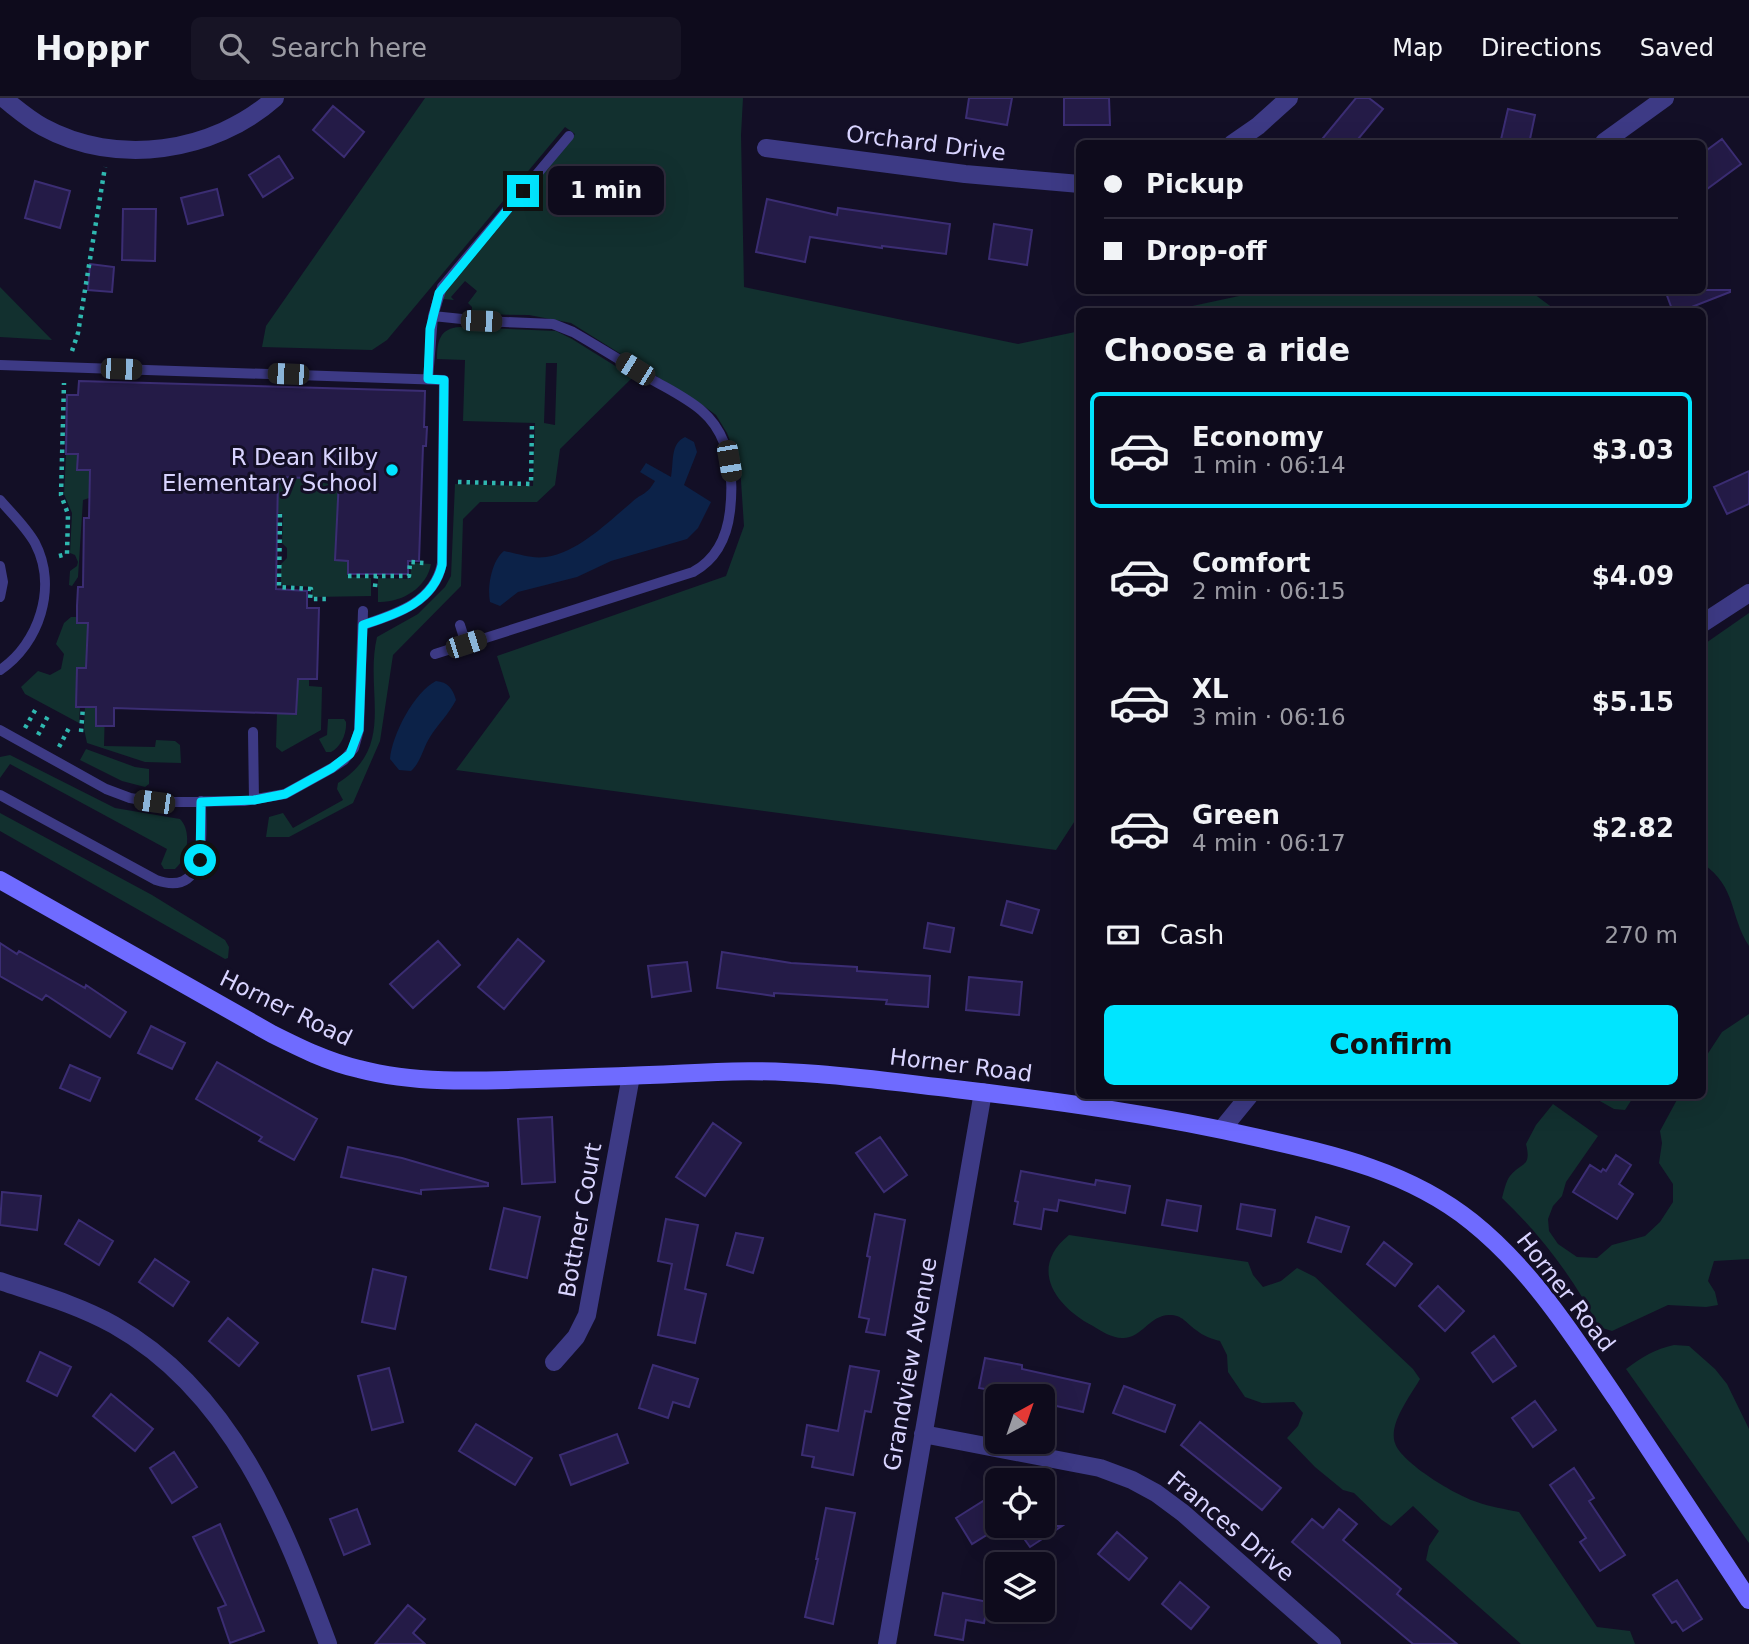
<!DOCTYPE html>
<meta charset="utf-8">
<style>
body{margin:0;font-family:"DejaVu Sans",sans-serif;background:#171425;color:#f1f3f6;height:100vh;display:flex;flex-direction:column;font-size:26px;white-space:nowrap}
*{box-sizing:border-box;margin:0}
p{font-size:23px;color:#9b9ba3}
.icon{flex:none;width:38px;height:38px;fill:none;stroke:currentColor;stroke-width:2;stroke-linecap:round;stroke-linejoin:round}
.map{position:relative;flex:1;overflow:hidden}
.drawer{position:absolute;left:1076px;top:210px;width:630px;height:791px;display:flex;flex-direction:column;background:#0e0b1c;border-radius:10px;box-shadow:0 7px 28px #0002,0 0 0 2px #2e2b3b}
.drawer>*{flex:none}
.guide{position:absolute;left:1076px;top:42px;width:630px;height:154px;border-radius:10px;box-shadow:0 7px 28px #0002,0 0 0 2px #2e2b3b;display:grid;align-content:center;height:154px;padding:0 28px;background:#0e0b1c}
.needle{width:46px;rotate:40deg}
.controls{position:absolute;left:985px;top:1286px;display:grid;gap:14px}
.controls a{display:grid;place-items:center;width:70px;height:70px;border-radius:10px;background:#0e0b1c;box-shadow:0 7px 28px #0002,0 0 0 2px #2e2b3b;font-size:35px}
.end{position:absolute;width:32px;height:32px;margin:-16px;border:9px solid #00e5ff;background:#111;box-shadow:0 0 0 4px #111}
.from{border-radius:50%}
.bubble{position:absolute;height:49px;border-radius:10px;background:#0e0b1c;box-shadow:0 7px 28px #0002,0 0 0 2px #2e2b3b;font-size:23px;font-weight:700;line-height:49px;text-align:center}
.car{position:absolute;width:21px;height:42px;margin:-21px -10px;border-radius:9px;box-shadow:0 0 5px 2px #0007;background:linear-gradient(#222 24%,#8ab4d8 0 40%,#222 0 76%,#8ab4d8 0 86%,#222 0)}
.guide b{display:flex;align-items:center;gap:24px;height:66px;font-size:26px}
.guide b+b{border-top:2px solid #2e2b3b}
.guide i{width:18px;height:18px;background:#f1f3f6}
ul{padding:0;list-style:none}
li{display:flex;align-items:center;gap:21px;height:116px;margin:0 14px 10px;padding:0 14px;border:4px solid transparent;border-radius:10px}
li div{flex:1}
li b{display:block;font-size:26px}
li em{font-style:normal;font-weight:700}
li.active{border-color:#00e5ff}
li>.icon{width:63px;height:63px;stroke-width:1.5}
h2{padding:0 28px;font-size:32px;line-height:84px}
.pay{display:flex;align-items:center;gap:18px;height:77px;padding:0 28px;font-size:26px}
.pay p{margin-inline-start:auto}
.button{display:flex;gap:14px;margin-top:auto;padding:14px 28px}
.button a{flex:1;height:80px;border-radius:10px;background:#00e5ff;color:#111;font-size:28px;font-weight:700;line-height:80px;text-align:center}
header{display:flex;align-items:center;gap:42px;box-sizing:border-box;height:98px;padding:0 35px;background:#0e0b1c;border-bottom:2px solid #2e2b3b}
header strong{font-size:33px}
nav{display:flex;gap:38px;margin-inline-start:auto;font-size:24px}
.search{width:490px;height:63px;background:#171425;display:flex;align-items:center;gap:18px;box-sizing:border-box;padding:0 24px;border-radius:10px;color:#9b9ba3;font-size:26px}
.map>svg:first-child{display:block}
.green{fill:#12302f;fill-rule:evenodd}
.water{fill:#0c2248}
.building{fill:#241b47;stroke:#3b2d73;stroke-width:2}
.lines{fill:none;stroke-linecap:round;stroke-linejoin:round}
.path{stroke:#2fb8b0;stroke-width:4.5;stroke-dasharray:3.5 5;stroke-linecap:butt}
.service{stroke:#3d3a85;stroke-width:10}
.minor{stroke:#3d3a85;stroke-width:18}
.secondary{stroke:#6f6bff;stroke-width:18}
.route{stroke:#00e5ff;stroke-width:9}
.poi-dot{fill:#00e5ff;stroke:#130f26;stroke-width:2.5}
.labels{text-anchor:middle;stroke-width:6;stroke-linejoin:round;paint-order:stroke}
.street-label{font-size:23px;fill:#d9d4ff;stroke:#130f26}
.poi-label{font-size:23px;fill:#d9d4ff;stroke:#130f26;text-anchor:end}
</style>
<header>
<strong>Hoppr</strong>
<div class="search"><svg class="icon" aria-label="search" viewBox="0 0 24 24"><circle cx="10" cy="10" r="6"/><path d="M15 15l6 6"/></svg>Search here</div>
<nav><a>Map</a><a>Directions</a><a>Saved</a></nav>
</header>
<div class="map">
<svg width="1749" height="1546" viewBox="0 0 1749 1546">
<rect width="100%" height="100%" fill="#130f26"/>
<path class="green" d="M 425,0 L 743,0 L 741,37 L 744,189 L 1018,246 L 1080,233 L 1080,715 L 1056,752 L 456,672 L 510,599 L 497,558 L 726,478 L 744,428 L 740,368 L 727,335 L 716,317 L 701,306 L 571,225 L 529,217 L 472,216 L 472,209 L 468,205 L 477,193 L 465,183 L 451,199 L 454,202 L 444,201 L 443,195 L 575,36 L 565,29 L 387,242 L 372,252 L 262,249 L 266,228 Z
M 0,189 L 52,242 L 0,239 Z
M 1246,193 L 1530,193 L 1557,213 L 1169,213 L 1239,198 Z
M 460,229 L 556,233 L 572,241 L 633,279 L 560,351 L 555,387 L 537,404 L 480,404 L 463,421 L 461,488 L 393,557 L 380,643 L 353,705 L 289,739 L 266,739 L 269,719 L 283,715 L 293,730 L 343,702 L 337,691 L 338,685 C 397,648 364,594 377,539 L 418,516 L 445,489 L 451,478 L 455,386 L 533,388 L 535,325 L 463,323 L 465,262 L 437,261 C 437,243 440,230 460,229 ZM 546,265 L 557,265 L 555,327 L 544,325 Z
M 66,356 L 78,356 L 78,372 L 166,375 L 165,402 L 89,400 L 83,402 L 78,479 L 72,488 L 69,487 L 70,473 L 77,468 L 78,464 L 75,457 L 70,455 L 72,415 L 64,396 Z
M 185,376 L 339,381 L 335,462 L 348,463 L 348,479 L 371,480 L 371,498 L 312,499 L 312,489 L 283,487 L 281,484 L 281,466 L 287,460 L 287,450 L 282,445 L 283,416 L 278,415 L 278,406 L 185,403 Z
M 412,465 L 431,466 C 427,490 401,505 378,504 L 378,480 L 410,481 Z
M 1749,515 L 1749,848 C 1729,817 1737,789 1703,766 L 1703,547 Z
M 71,519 L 77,519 L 77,525 L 88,525 L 86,570 L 77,570 L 76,609 L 80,609 L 79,625 L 25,596 L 21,589 L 38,573 L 50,577 L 61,571 L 64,556 L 56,546 L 64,525 Z
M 298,581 L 309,581 L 309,588 L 322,589 L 321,632 L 282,654 L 276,649 L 277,615 L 296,616 Z
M 85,609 L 105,610 L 104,648 L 155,649 L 156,642 L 175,643 L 180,647 L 181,665 L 145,664 L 87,645 L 84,631 Z
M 328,621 L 344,621 L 346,624 C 347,635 341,649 331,654 L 326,654 L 319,641 L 327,637 Z
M 86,651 L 135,669 L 149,671 L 149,686 L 145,689 L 122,683 L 80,662 Z
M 10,657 L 115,710 L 180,721 C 192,733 188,760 175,771 L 164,771 L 161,766 L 167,751 L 10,666 L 0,680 L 0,659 Z
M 0,715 L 152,797 L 225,842 L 229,849 L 228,860 L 225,861 L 0,733 Z
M 1749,916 L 1749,1161 L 1714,1163 L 1708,1183 L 1715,1194 L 1718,1207 L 1706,1209 L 1668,1207 L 1612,1233 L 1599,1229 C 1575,1182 1540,1136 1502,1100 C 1504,1093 1506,1083 1510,1078 C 1521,1064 1532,1070 1526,1046 L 1536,1027 L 1553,1006 L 1598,1038 L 1566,1084 L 1562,1098 L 1553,1108 L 1548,1121 L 1549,1133 L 1558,1146 L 1577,1159 L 1597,1160 L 1612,1147 L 1645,1138 L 1660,1124 L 1673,1104 L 1673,1086 L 1659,1065 L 1662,1045 L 1660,1033 L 1679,998 L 1703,998 L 1703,963 L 1722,934 Z
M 1591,998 L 1634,998 L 1625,1012 L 1614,1011 Z
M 1069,1137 L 1248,1164 L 1253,1177 L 1263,1189 L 1281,1183 L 1297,1170 L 1315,1179 L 1413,1271 L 1420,1281 C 1411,1297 1388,1326 1395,1345 C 1401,1365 1457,1398 1477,1404 C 1490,1409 1505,1411 1519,1414 L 1597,1529 L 1630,1533 L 1635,1546 L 1521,1546 L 1426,1462 L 1429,1448 L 1439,1433 L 1413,1408 L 1391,1428 L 1382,1422 L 1354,1395 L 1343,1392 L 1315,1369 L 1287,1340 L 1298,1328 L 1303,1315 L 1294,1304 L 1262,1305 L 1245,1299 L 1228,1274 L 1227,1257 L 1220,1243 C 1212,1241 1203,1238 1196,1232 C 1186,1225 1183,1217 1169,1217 C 1150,1217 1141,1241 1122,1240 C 1112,1240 1101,1233 1093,1228 C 1055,1208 1028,1170 1069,1137 Z
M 1674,1247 L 1689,1248 L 1715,1271 L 1727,1286 L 1749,1331 L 1749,1445 L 1626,1271 C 1642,1259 1655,1251 1674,1247 Z"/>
<path class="water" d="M 685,339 L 694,344 L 697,354 L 684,387 L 711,404 L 698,430 L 687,441 L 611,463 L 577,479 L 518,494 L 500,508 L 490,504 C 487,489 492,462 504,453 C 519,456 531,461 546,459 C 579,454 608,424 632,404 C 643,394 646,398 655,383 L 640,374 L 646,365 L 671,379 C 674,364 670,346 685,339 Z
M 436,583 C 448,584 453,591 456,602 C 449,616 438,626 430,639 C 423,650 421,664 411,673 L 399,672 L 390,661 C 392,637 414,594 436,583 Z"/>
<path class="building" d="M 969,0 L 1012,0 L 1007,27 L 966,20 Z
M 1064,0 L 1109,0 L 1110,27 L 1064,27 Z
M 1356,0 L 1369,0 L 1383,11 L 1354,46 L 1318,46 Z
M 333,8 L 364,34 L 344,59 L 313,32 Z
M 1508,11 L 1535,17 L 1529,46 L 1500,46 Z
M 1722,41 L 1741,66 L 1703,94 L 1703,55 Z
M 279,58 L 293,80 L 263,99 L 249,77 Z
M 35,83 L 70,93 L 60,130 L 25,120 Z
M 217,91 L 223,117 L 188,126 L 181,100 Z
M 767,101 L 837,117 L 838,110 L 950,126 L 946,156 L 882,148 L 882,150 L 810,139 L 805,164 L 756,154 Z
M 123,111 L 156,111 L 155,163 L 122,162 Z
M 994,126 L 1032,132 L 1027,167 L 989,161 Z
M 90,166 L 114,169 L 112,194 L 88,192 Z
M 1665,192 L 1730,192 L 1730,194 L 1679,214 L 1673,214 Z
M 79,283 L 425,293 L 424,329 L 427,329 L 426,348 L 423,348 L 419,463 L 408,463 L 408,476 L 348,476 L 348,463 L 335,462 L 339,381 L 278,379 L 276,491 L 307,493 L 307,510 L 319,510 L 317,581 L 298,581 L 296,616 L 114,610 L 114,628 L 96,628 L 96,609 L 76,609 L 77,570 L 86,570 L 88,525 L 77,525 L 77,508 L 78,489 L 83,489 L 84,420 L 89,420 L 90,372 L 77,372 L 78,356 L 66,356 L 67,297 L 78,297 Z
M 1749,373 L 1749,406 L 1727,416 L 1714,389 Z
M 1007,803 L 1039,812 L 1032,835 L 1001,827 Z
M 928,825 L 954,830 L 950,854 L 924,850 Z
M 518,841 L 544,863 L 504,911 L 478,889 Z
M 438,843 L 460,867 L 413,910 L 390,886 Z
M 0,845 L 17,856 L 19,853 L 85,890 L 86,887 L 126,914 L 110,939 L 46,897 L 42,902 L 0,878 Z
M 722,854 L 791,865 L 857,869 L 857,873 L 930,878 L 928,909 L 886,906 L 887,902 L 774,895 L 774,898 L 717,890 Z
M 687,864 L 691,893 L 652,899 L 648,868 Z
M 969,879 L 1022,884 L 1019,917 L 966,912 Z
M 151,928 L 185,945 L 172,971 L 138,955 Z
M 217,964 L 317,1021 L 294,1062 L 259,1043 L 262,1039 L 196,1001 Z
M 70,967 L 100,980 L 90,1003 L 60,990 Z
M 552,1019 L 555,1084 L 522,1086 L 518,1021 Z
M 713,1025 L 741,1045 L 705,1098 L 676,1079 Z
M 880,1039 L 907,1077 L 884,1094 L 856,1055 Z
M 348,1049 L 402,1060 L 488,1085 L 488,1088 L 421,1092 L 421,1096 L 341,1079 Z
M 1616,1057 L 1631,1067 L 1619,1086 L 1633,1096 L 1617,1121 L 1573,1094 L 1590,1067 L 1601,1074 L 1603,1071 L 1606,1073 Z
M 1021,1073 L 1095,1087 L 1096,1082 L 1130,1088 L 1125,1115 L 1059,1102 L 1057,1113 L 1044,1111 L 1041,1131 L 1014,1126 L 1018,1104 L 1015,1103 Z
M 2,1094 L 41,1098 L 37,1132 L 0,1127 Z
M 1167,1102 L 1201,1108 L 1197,1133 L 1162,1127 Z
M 1241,1106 L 1275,1112 L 1271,1138 L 1237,1131 Z
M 504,1110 L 540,1119 L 527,1180 L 490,1171 Z
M 875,1116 L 905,1122 L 885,1237 L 866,1234 L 869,1221 L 859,1219 L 870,1159 L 867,1158 Z
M 1316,1119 L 1349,1129 L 1341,1154 L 1308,1144 Z
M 666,1121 L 698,1127 L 685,1191 L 706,1196 L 695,1245 L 658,1237 L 672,1166 L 658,1163 Z
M 79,1122 L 113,1143 L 99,1167 L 65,1146 Z
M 736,1135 L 763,1140 L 753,1175 L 727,1167 Z
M 1384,1144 L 1412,1166 L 1395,1188 L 1367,1166 Z
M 155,1161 L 189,1184 L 173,1208 L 139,1184 Z
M 373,1171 L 406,1179 L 395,1231 L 362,1224 Z
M 1438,1188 L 1464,1213 L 1445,1233 L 1419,1208 Z
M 228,1220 L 258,1245 L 239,1268 L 209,1243 Z
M 1494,1238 L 1516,1268 L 1493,1284 L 1472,1255 Z
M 40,1254 L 71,1269 L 57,1298 L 27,1283 Z
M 985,1260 L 1022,1267 L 1022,1271 L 1090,1286 L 1083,1314 L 1043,1305 L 1043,1298 L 1023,1298 L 979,1290 Z
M 653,1267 L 698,1281 L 689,1309 L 673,1304 L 668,1320 L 639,1310 Z
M 850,1268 L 879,1273 L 871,1314 L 865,1313 L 853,1377 L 812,1369 L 814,1359 L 802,1357 L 807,1327 L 838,1333 Z
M 389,1270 L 403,1324 L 372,1332 L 358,1278 Z
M 1124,1288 L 1175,1307 L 1165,1334 L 1113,1315 Z
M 111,1296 L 153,1331 L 135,1353 L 93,1318 Z
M 1535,1303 L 1556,1332 L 1533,1349 L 1512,1320 Z
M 1200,1324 L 1281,1390 L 1262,1412 L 1181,1347 Z
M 476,1326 L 532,1360 L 515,1387 L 459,1353 Z
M 617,1336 L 628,1365 L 571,1387 L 560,1357 Z
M 174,1354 L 197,1389 L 172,1405 L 150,1370 Z
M 1574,1370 L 1594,1400 L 1589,1403 L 1625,1457 L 1600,1473 L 1580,1444 L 1586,1440 L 1550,1387 Z
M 988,1400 L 998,1416 L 998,1430 L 972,1446 L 956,1420 Z
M 826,1410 L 855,1415 L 833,1526 L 805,1519 L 818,1461 L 816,1461 Z
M 357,1411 L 370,1446 L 344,1457 L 330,1421 Z
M 1339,1411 L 1357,1426 L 1343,1442 L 1401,1491 L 1397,1496 L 1457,1546 L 1413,1546 L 1292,1444 L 1312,1421 L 1323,1430 Z
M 220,1426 L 264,1533 L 230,1545 L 218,1510 L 226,1507 L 193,1439 Z
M 1015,1428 L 1062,1428 L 1030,1449 Z
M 1117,1434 L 1147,1460 L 1129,1482 L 1098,1456 Z
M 1677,1482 L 1702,1521 L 1683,1533 L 1676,1523 L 1672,1525 L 1653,1497 Z
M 1180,1484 L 1209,1509 L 1191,1531 L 1162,1506 Z
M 943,1495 L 988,1504 L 984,1525 L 966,1522 L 963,1542 L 935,1537 Z
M 408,1507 L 425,1521 L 413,1535 L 425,1546 L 375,1546 Z"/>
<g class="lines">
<path class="path" d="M 72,253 L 78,235 L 105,69
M 458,384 L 531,386 L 532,325
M 280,416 L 279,489 L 311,491 L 310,501 L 327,501
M 59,458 L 67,456 L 68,416 L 61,397 L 64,285
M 348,478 L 409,478 L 410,464 L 425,465
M 375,489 L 376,478
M 25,630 L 37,609
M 81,634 L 83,609
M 38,637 L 49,616
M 59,649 L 70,628"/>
<path class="service" d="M 433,218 L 481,223 L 553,226 L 573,234 C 599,249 625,265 651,281 C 668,291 687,300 702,313 C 731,338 734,377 730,413 C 727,439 717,461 693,474 L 435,556
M 0,267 L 444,282 L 442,465 C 435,504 396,516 363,527
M 428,281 L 433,218 L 442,189 L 569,38
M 0,402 C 12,416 26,429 35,445 C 58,489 39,546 0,572
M 0,468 L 3,484 L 0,499
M 460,527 L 466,546
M 0,632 L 106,691 L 130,700 L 154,704 L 244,703 L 285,696 L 332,670 L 344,662 L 354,650 L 359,632 L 363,513
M 253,634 L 254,702
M 0,697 L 156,782 C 209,800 201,735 201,703"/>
<path class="minor" d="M 3,0 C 16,10 28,21 43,29 C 116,69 213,55 275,0
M 1604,44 L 1665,0
M 1232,46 L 1258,28 L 1289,0
M 766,50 L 965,76 L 1080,86
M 1703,525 L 1749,495
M 1222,1031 L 1249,998
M 0,1183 C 39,1196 78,1207 114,1227 C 233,1294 283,1425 328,1546
M 554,1264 L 576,1239 L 587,1217 L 631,978
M 923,1336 L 1100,1370 L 1132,1382 L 1156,1395 L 1183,1415 L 1332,1546
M 887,1546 L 983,994"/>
<path class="secondary" d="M 0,782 L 272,936 C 300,950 328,964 359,971 C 416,986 479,983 537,981 C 597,979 657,977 717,974 C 797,970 876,982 955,991 C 1057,1003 1159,1017 1259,1040 C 1335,1057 1410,1074 1472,1124 C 1532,1172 1574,1239 1617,1302 C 1661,1369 1705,1435 1749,1502"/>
</g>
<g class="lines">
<path class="route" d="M 200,762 L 201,704 L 254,702 L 285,696 L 332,670 L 350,656 L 359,632 L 363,527 C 396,516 433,505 442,467 L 444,282 L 428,281 L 430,231 L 439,195 L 523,93"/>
</g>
<circle class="poi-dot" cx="392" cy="372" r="7"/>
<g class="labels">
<g class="street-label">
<text transform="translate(926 45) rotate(7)" y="8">Orchard Drive</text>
<text transform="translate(286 910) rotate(26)" y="8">Horner Road</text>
<text transform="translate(961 967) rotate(7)" y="8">Horner Road</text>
<text transform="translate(580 1122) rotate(-80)" y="8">Bottner Court</text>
<text transform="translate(1566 1194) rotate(52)" y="8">Horner Road</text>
<text transform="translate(910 1266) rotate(-80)" y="8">Grandview Avenue</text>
<text transform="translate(1231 1428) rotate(40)" y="8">Frances Drive</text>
</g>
<g class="poi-label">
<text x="378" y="367">R Dean Kilby<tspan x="378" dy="26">Elementary School</tspan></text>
</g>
</g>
</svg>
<div class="controls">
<a><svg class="needle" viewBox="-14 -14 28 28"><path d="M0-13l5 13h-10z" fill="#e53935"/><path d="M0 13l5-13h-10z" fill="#9b9ba3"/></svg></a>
<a><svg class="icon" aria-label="locate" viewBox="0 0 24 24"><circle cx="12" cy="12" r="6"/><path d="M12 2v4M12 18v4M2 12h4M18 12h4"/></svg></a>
<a><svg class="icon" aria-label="layers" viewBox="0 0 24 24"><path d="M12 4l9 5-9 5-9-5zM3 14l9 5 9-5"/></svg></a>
</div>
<i class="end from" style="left:200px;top:762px"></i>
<i class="end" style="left:523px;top:93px"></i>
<div class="bubble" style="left:548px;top:68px;width:116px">1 min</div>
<i class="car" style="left:481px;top:223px;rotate:92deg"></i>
<i class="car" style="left:121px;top:271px;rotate:92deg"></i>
<i class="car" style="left:635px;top:271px;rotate:302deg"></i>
<i class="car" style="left:288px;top:276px;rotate:272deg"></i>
<i class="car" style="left:729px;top:363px;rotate:170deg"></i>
<i class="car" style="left:466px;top:546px;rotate:72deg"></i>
<i class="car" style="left:154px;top:704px;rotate:278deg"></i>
<div class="guide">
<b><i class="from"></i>Pickup</b>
<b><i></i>Drop-off</b>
</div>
<section class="drawer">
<h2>Choose a ride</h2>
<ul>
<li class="active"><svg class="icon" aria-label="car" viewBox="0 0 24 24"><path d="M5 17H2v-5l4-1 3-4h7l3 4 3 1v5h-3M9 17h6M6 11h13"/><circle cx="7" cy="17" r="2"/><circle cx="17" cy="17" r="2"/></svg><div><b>Economy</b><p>1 min · 06:14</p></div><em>$3.03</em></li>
<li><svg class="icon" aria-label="car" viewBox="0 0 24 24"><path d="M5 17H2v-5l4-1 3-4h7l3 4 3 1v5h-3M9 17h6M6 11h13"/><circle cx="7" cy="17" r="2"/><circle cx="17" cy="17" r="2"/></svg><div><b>Comfort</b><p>2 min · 06:15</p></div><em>$4.09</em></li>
<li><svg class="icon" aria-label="car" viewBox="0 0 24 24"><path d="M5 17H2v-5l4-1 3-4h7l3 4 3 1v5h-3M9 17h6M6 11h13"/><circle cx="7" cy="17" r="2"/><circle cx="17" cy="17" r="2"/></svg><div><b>XL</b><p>3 min · 06:16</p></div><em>$5.15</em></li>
<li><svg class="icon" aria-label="car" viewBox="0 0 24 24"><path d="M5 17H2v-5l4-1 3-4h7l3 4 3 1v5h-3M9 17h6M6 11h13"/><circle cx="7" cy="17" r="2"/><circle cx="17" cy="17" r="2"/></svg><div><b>Green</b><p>4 min · 06:17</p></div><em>$2.82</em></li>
</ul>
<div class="pay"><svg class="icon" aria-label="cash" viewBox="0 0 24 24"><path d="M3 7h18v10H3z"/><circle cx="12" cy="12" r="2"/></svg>Cash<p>270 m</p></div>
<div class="button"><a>Confirm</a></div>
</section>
</div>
